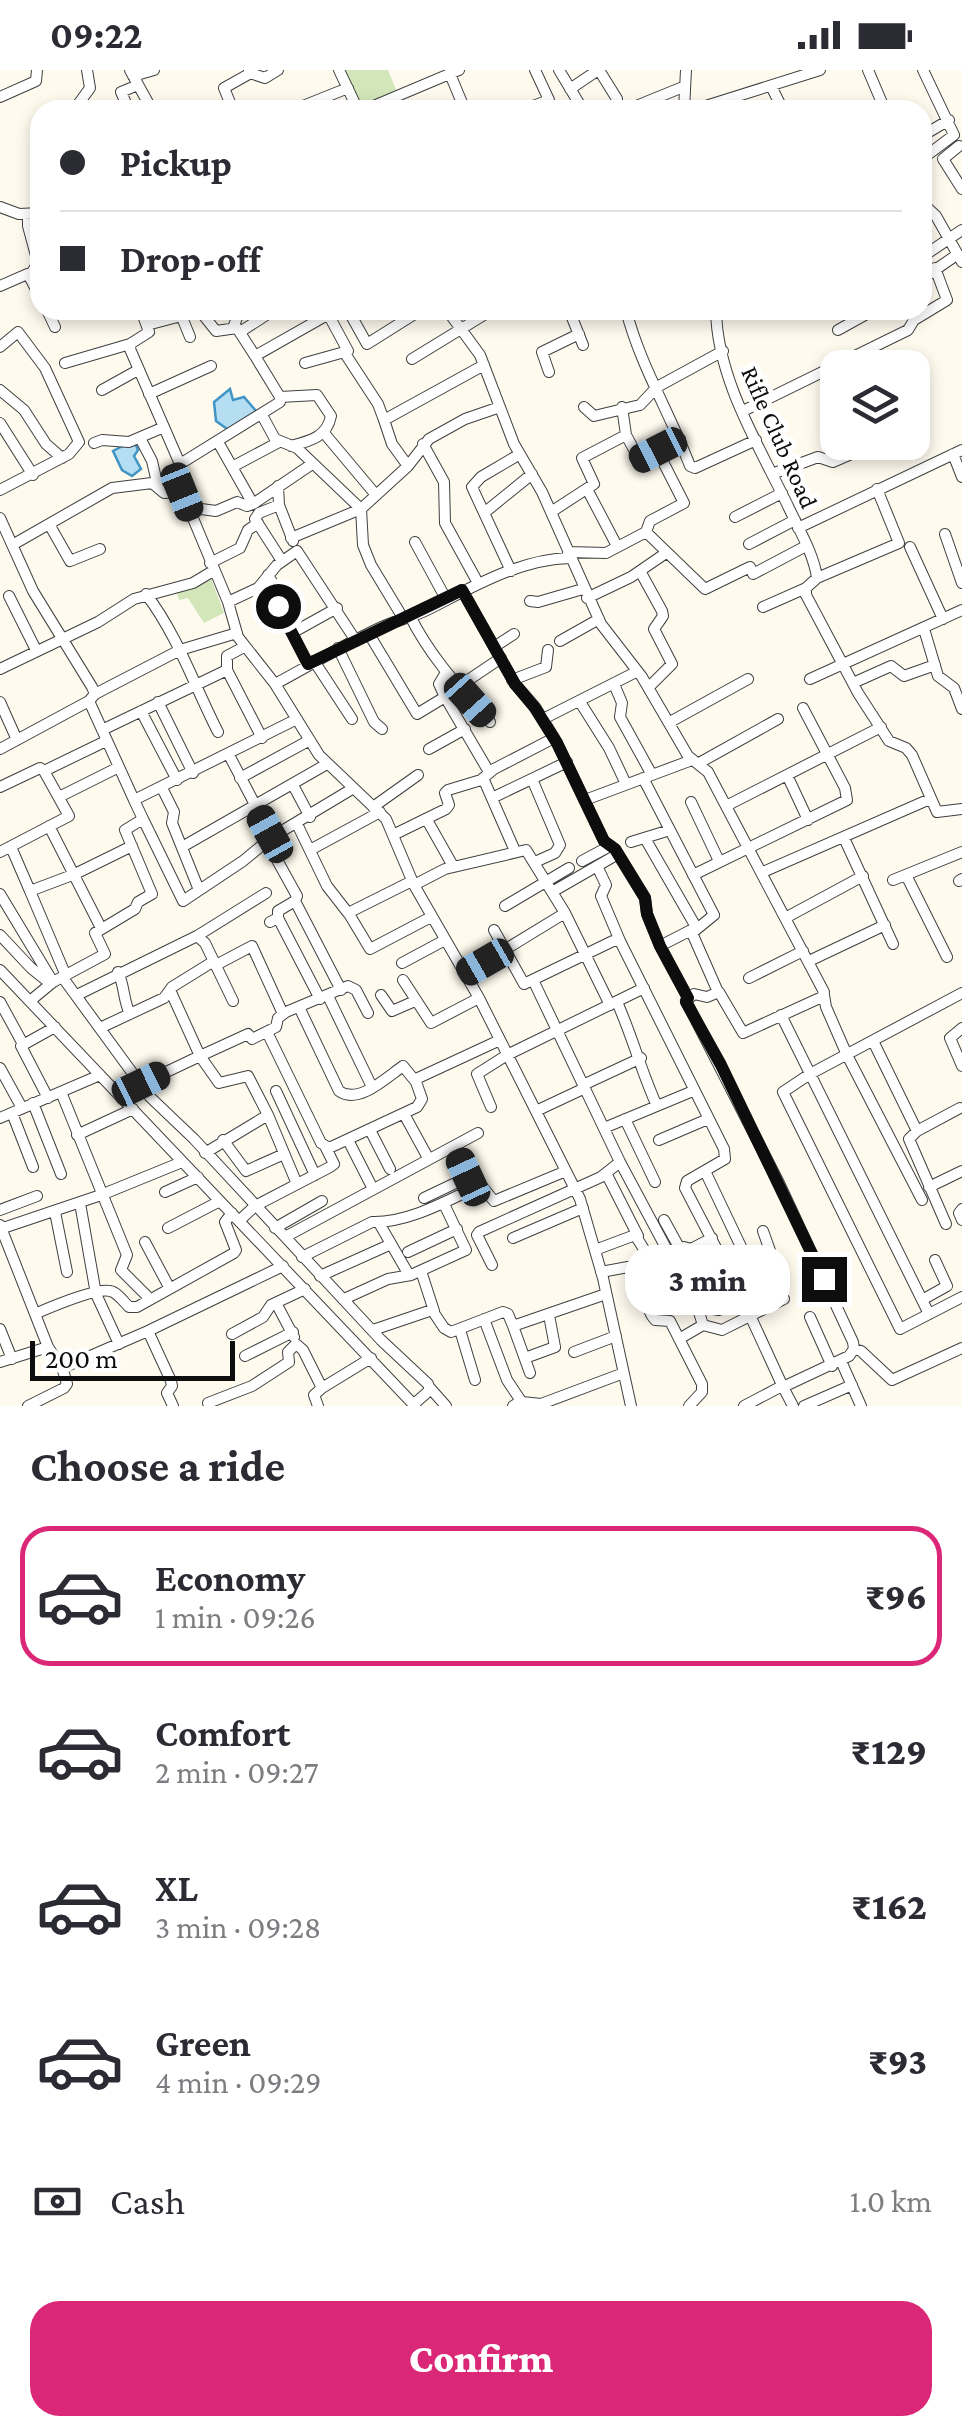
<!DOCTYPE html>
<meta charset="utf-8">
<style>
body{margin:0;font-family:"Crimson Pro",serif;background:#f2f2f3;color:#2b2b33;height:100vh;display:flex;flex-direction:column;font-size:38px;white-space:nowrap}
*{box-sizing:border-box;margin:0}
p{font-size:32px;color:#7c7c81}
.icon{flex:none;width:55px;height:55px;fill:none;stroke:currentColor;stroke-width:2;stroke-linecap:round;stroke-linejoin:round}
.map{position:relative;height:1336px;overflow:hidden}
.drawer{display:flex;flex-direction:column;background:#fff;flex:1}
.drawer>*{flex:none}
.banner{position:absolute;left:30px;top:30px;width:902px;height:220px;border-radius:30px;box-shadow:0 5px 15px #0003;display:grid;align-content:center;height:220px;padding:0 30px;background:#fff}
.buttons{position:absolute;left:820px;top:280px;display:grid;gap:20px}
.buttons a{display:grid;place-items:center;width:110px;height:110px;border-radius:20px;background:#fff;box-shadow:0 5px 15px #0003;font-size:50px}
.scale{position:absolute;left:30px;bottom:25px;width:205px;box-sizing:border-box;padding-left:10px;border:5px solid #0d0d0d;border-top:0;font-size:28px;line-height:35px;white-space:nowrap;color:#0d0d0d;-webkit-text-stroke:8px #fff;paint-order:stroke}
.end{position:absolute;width:45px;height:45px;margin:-22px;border:12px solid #0d0d0d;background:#fff;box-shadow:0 0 0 5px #fff}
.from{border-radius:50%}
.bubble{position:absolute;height:70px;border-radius:30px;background:#fff;box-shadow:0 5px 15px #0003;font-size:32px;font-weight:800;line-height:70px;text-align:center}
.car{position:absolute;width:30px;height:60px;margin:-30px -15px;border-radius:12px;box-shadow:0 0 8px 2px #0007;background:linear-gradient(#222 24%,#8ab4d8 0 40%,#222 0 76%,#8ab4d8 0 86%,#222 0)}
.banner b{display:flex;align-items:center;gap:35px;height:95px;font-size:38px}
.banner b+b{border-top:2px solid #e1e1e2}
.banner i{width:25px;height:25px;background:#2b2b33}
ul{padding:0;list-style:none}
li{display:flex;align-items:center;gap:30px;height:140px;margin:0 20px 15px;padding:0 10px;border:5px solid transparent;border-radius:30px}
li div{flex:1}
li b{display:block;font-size:38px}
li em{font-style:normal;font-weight:800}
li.active{border-color:#db2777}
li>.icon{width:90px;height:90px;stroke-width:1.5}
h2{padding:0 30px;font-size:45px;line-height:120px}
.pay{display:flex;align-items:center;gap:25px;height:110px;padding:0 30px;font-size:38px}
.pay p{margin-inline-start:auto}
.primary-button{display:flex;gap:20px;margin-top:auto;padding:20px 30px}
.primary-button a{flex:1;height:115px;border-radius:30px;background:#db2777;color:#fff;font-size:40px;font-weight:800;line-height:115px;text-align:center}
.status{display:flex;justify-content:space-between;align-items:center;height:70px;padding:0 50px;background:#fff;direction:ltr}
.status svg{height:28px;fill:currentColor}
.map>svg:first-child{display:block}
.green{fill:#d2e6ba}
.water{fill:#b5def2;stroke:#4195c5;stroke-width:2.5}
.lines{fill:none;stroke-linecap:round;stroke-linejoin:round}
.minor-casing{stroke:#404040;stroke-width:12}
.minor{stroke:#fff;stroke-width:10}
.route{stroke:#0d0d0d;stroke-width:12}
.labels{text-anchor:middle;stroke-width:10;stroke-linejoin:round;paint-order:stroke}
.street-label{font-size:25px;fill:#0d0d0d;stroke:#fff}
</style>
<div class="status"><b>09:22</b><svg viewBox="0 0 49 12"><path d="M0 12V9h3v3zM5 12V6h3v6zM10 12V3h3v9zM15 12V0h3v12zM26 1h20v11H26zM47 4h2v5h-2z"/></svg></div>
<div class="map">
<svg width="962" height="1336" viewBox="0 0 962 1336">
<rect width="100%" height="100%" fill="#fefaee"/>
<path class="green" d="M 344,0 L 388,0 L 397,22 L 362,36 Z
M 210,506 L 224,543 L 204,553 L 188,528 L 179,530 L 176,519 Z"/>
<path class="water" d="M 230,319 L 233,330 L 244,327 L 257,342 L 230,361 L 216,351 L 214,332 Z
M 134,370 L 138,380 L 134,386 L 141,399 L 132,406 L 122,400 L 113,381 Z"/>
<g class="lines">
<defs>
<path id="minor" d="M 130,0 L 152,40
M 339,0 L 358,40
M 559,0 L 583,40
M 599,0 L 617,29 L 613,40
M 868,0 L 885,40
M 250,3 L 265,8 L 278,0
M 450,4 L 465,40
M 133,6 L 154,0
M 771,16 L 783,40
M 570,19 L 598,0
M 0,27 L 36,11 L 37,0
M 533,36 L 549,30 L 535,0
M 629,39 L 683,17
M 74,40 L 90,18 L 87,0
M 129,40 L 121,22 L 138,15
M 233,40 L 224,18 L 249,4 L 249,0
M 293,40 L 348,18
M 364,40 L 459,0
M 684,40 L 686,0
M 693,40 L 820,0
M 922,66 L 949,50
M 959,76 L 943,89 L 962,119
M 922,89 L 954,65 L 923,0
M 922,133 L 936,146 L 962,192
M 0,137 L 19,144 L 40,143
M 922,187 L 962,160
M 28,204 L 40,227
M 922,209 L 958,184
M 0,216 L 32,202 L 38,193 L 28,156 L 28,144
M 47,240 L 55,257
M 141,240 L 149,262 L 130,274 L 130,279 L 180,394 L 182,422 L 228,532 L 238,567 L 275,614 L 319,685 L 386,749 L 414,815 L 479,928 L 580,1129 L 603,1208 L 631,1336
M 179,240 L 190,267
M 348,240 L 367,274 L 421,240
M 447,240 L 480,285 L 514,374 L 542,422 L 601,554 L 642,607 L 688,686 L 708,702 L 824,922 L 822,927 L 743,963 L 719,922 L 707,927 L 694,924 L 686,931 L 779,1113 L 853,1272 L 854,1279 L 849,1286 L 783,1317 L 793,1336
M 569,240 L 583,275
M 626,240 C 640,295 670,343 690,396 L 695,398 L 756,370
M 716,240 C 717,309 759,376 788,436 C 798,458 814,484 817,508
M 744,240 L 749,240
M 528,243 L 535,240
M 819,243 L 824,240
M 147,255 L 200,241 L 216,261 L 237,258 L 255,286 L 336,240
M 233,258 L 240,240
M 838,260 L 874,240
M 240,262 L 274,240
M 0,277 L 18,262 L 45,298 L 79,372 L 69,384 L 0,420
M 344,282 L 378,334 L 384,350
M 412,289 L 492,240
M 65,293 L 130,274
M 305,293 L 348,281 L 328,244
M 549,302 L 542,282 L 579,264
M 0,320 L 24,340 L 46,374 L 62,388
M 102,320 L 138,300
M 149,324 L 211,296
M 280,327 L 317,325 L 331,346 C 327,367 310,371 291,376
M 584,337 L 594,346 L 640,335 L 657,317 L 723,281
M 743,341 L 908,260 L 914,250 L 947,230 L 935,198
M 262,345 L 275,369 L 297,378 L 361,439 L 363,475 L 371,495 L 403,548
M 0,353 L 33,405
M 324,363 L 376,425
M 626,365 L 639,389 L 680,369
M 140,368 L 152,391 L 158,417
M 218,372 L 253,434
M 94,373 L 102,370 L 129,372 L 164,357
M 423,374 L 444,412 L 445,453 L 478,513
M 953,384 L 962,407
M 180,394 L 280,332 L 280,327 L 255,286
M 408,396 L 392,374 L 384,350 L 484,295
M 232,397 L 279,372
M 772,404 L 818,387 L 833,392 L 863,379
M 278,416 L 279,435 L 293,471
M 587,419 L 617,476
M 877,419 L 899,473 L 817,508 L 806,518 L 806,525 L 858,623 L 889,671 L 906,678 L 912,685 L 937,742 L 962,739
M 279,435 L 259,443 L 255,449 L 282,491
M 190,441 L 201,439 L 216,441 L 237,432 L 247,436 L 253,434 L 312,394
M 551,442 L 594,414 L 582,388 L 626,365 L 622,337
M 484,443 L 532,404
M 735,447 L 782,423
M 0,448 L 33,521 L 92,617 L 95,624 L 89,631 L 134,730 L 297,649
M 49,454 L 70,491 L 100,479
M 798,458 L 962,380
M 646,462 L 650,451 L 684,433 L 657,380
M 945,464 L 962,513
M 291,468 L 361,439 L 408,396 L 429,369 L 465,349 L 500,337
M 415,472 L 446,529
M 14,474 L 112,418 L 152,413 L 164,423 L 182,422
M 749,474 L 795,450
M 910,477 L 943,549
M 568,482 L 606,483 L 646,462 L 705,519 L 750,497 L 753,504 L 806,476
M 210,493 L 240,478 L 248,460 L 258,453
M 511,501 L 472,417 L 481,407 L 520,384
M 640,501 L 662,541 L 663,546 L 654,559 L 672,594 L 649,617
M 268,505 L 275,517 L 278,536 L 308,594
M 462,520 L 515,614 L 535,637 L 557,673 L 604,771 L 615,779 L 645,828 L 647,844 L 660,876 L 688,928
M 146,524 C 178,566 194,615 218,662
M 9,526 L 36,580
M 587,528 L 631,507 L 666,483
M 530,531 L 538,532 L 583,519
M 228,532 L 258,518 L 277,495 L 297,481 L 356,571
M 763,537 L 806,518
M 410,546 C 431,588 459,617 490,652
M 924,559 L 938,606 L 954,618 L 962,639
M 292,563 L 337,538
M 369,564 L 417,644 L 445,627
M 560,571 L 599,549
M 494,577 L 514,564
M 338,578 L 374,652 L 382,659
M 314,591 L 352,649
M 0,599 L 98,552 L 134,529 L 193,513 L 213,501
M 227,600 L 262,668
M 445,604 L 439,614 L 445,627 L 489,702
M 810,609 L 962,540
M 512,610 L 546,597 L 548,580
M 853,613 L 891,596 L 904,606 L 935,595
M 275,614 C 311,595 346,573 384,556 C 398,550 413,547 427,540 C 471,518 519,489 570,488
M 614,614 L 622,633 L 620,647 L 652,705
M 458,617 L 501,588
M 95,624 L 180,580 L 237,563
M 0,632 L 17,670
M 158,632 L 193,703
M 580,632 L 609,678 L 626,714
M 141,641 L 177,710
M 543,649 L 634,603
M 670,652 L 748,609
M 102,660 L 227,600 L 227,586 L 244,577
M 0,679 L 89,631
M 429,679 L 465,659
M 229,685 L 272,767 L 352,719
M 699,693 L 778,649
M 787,705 L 808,750
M 240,708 L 310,670
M 483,708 L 515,781
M 643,708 L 714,845 L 692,863 L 718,922
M 532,709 L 560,775 L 555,783 L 535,792
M 293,715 L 310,747
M 0,717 L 40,698 L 44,701 L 106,671
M 162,718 L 174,742 L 172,753 L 199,820
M 59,727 L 117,698
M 492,728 L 567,692
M 585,730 L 692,690
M 691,732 L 719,791
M 726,736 L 881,657
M 373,737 L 418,705
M 143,749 L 183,831 L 243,791 L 272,767
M 427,750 L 453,796
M 297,754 L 327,816 L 348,843 L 412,811
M 49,756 L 101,858
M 393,765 L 446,739 L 449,735 L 445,723 L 448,720 L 481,710 L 494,699 L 554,668
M 844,768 L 893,874
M 266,770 L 297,826 L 295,831 L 278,841 L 278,848 L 270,852
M 646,770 L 696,857
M 631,772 L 670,760
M 11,777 L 30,821 L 75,804 L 132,776
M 182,777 L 327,694
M 310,780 L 380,742
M 0,782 L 69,746 L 44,701
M 582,791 L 610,776
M 597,796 L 606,815 L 601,826 L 620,871
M 763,802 L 930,729
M 693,805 L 847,730 L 845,718 L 803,638
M 906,805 L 947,887
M 893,810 L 962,782
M 959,811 L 962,809
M 414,815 L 445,799 L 526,780 L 565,843 L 610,935
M 30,821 L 66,906
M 552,822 L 618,784
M 0,824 L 53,912 L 30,931
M 295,831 L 341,920
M 505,836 L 569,798
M 349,844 L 370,879 L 431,847
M 787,847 L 863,806
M 278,848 L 320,929
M 494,860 L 524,914 L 613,871 L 620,871 L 724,1079 L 725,1089 L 687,1111 L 685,1118 L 742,1228 L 783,1317
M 0,865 L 31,898 L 51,914
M 197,866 L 266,823
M 660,876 L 693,859
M 809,891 L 885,855
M 402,893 L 445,870
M 216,895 L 252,876 L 283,944
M 0,900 L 415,1336
M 118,902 C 125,917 123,930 130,944
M 465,904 L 565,843
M 63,908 L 150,1027 L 194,1069 L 381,1270 L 428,1314 L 430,1320 L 414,1334
M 749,908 L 803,881
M 403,910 L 431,953 L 479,928
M 533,910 L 620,1092 L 697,1236 L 703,1255 L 679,1269
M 53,912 L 105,884 L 95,863 L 135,839 L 138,832 L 152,824 L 125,760 L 143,749 L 134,730
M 170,920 L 200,986 L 248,964 L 252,969 L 276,957 L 278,948 L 286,942 L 348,916 L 356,920 L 368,943
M 962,923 L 810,1004 L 783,1022 L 900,1259 L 962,1227
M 77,925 L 197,866 L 205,873 L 233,931
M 381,925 L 392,941 L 415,931
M 824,925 L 826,937 L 847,985 L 922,1130
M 328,926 L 372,1017
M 0,932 L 23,974
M 617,932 C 633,968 641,1001 657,1036
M 299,937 L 339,1021 C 358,1035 386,1008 403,996 L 416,1012
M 781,945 L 929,1244
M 102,957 L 164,928 L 172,917 L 214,891
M 962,958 L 950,968 L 962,996
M 267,962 L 321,1073 L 329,1078 L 417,1037 L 422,1029 L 416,1012 L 418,1008 L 500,970
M 873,971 L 917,1061
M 0,998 L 22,1038
M 141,1014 L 200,986 L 219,1013 L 248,1006 L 268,1045 L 205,1083
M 583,1015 L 641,988
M 276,1021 L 315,1105
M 61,1022 L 127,1185 L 121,1200 L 150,1229
M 48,1028 L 21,976 L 55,957
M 33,1033 L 61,1104
M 491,1037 L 477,1004 L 507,985 L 644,918
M 536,1041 L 585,1018
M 12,1043 L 33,1097
M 404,1044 L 427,1086
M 268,1045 L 297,1114
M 0,1048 L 100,1005
M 625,1049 L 655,1112
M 604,1058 L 693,1021
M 370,1060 L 390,1099
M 77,1065 L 133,1039
M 223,1070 L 246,1101 L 284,1084
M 348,1070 L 373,1119
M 659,1070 L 708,1049
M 454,1076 L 470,1111
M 705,1101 L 753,1202
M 606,1103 L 638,1166
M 929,1117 L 962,1101
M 165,1122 L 198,1107
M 424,1128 L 468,1107
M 80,1133 L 96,1224 L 119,1274
M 962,1139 L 959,1143 L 962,1150
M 0,1140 L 37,1126
M 55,1142 L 67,1202
M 664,1150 L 713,1239 L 719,1240 L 742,1228
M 239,1151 L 255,1136 L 330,1097 L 334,1094 L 325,1076
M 379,1153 L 409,1205
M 946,1154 L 909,1069 L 917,1061 L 960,1038
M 0,1155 L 48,1277
M 168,1158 L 220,1131
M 275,1158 L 322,1131
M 0,1159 L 101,1125 L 182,1092
M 285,1167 L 478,1063
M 513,1168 L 583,1138
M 145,1172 L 169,1217
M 595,1180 L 635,1165 L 652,1192
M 675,1180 L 684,1177 L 691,1179 L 712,1168
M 408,1182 L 457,1159
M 302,1187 L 372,1152 C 409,1153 448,1130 481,1115 L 494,1131 L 566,1101
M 492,1195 L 477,1165 L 479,1162 L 601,1107 L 620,1092
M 421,1201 L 434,1241
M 601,1202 L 628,1197 L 652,1246 L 655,1250 L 670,1251 L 702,1314 L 702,1322 L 689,1336
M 320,1206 L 389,1175
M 733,1210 L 774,1192 L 763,1161
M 344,1229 L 388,1209 L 411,1205 L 466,1180 L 444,1134
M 922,1230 L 947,1216 L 935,1190
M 276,1233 L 294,1267
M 37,1243 C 51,1237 96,1218 110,1221 C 117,1222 124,1232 129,1237 L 137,1237 L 234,1183 L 236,1180 L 225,1152 L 232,1143
M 810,1247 L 832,1296
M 484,1249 L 507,1310 L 521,1331 L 513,1336
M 703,1255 L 722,1260 L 784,1229
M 513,1256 L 530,1303
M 0,1259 L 12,1289
M 373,1260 L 432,1240 L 444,1258 L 451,1262 L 503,1242 L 508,1244 L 513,1256 L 606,1224
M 460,1260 L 475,1310
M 148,1261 L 171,1311 L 172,1316 L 167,1323 L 173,1336
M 232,1264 L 263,1247 L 271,1235 L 305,1219
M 854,1279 L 861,1281 L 892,1310 L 962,1278
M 574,1282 L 616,1266
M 245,1286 L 293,1262
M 525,1288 L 555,1277 L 549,1245
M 841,1291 L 861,1336
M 0,1292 L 48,1277 L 60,1295 L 67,1296 L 148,1261 L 283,1196
M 430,1318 L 446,1336
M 522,1332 L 541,1334 L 621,1304
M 208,1333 L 252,1316 L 289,1292 L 288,1282 L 296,1274 L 303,1280 L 322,1318 L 371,1288
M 28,1336 L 64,1318 L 67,1314 L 62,1297
M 318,1336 L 314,1325 L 322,1318
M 744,1336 L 782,1316
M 804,1336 L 852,1315"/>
</defs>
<use href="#minor" class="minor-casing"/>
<use href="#minor" class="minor"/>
</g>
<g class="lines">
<path class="route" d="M 278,536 L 308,594 L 462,520 L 515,614 L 535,638 L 557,673 L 604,771 L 615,779 L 645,828 L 647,844 L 660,876 L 688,928 L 686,932 L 721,995 L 824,1209"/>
</g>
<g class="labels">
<g class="street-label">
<text transform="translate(780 367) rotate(66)" y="9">Rifle Club Road</text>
</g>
</g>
</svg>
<div class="buttons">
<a><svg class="icon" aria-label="layers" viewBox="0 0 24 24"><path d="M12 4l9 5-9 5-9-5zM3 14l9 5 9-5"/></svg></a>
</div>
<div class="scale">200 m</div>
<i class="end from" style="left:278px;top:536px"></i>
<i class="end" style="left:824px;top:1209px"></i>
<div class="bubble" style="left:625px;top:1175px;width:165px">3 min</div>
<i class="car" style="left:658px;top:380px;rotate:243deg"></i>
<i class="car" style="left:182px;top:422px;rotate:158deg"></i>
<i class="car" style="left:470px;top:630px;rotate:138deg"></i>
<i class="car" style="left:270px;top:764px;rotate:331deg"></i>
<i class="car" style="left:485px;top:892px;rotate:240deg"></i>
<i class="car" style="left:141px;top:1014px;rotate:64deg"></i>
<i class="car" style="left:468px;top:1107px;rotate:335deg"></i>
<div class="banner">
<b><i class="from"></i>Pickup</b>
<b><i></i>Drop-off</b>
</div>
</div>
<section class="drawer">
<h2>Choose a ride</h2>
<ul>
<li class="active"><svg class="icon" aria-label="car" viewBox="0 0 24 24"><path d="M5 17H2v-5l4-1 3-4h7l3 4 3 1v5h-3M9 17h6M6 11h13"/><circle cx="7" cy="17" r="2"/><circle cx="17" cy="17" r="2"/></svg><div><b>Economy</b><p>1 min · 09:26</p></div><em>₹96</em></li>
<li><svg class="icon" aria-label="car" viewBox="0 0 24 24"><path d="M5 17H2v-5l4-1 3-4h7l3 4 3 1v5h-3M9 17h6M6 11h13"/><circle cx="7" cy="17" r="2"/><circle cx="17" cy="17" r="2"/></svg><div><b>Comfort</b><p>2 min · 09:27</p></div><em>₹129</em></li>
<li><svg class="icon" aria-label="car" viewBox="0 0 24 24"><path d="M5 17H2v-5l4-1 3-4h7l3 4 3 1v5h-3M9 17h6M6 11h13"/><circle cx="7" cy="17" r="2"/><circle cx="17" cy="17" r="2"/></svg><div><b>XL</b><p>3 min · 09:28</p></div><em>₹162</em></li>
<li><svg class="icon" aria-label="car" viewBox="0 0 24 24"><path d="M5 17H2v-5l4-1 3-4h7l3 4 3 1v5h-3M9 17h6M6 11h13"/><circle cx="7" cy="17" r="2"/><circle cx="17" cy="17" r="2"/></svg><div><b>Green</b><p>4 min · 09:29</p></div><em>₹93</em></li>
</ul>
<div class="pay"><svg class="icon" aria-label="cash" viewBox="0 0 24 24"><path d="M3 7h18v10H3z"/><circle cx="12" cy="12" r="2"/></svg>Cash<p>1.0 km</p></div>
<div class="primary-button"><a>Confirm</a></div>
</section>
